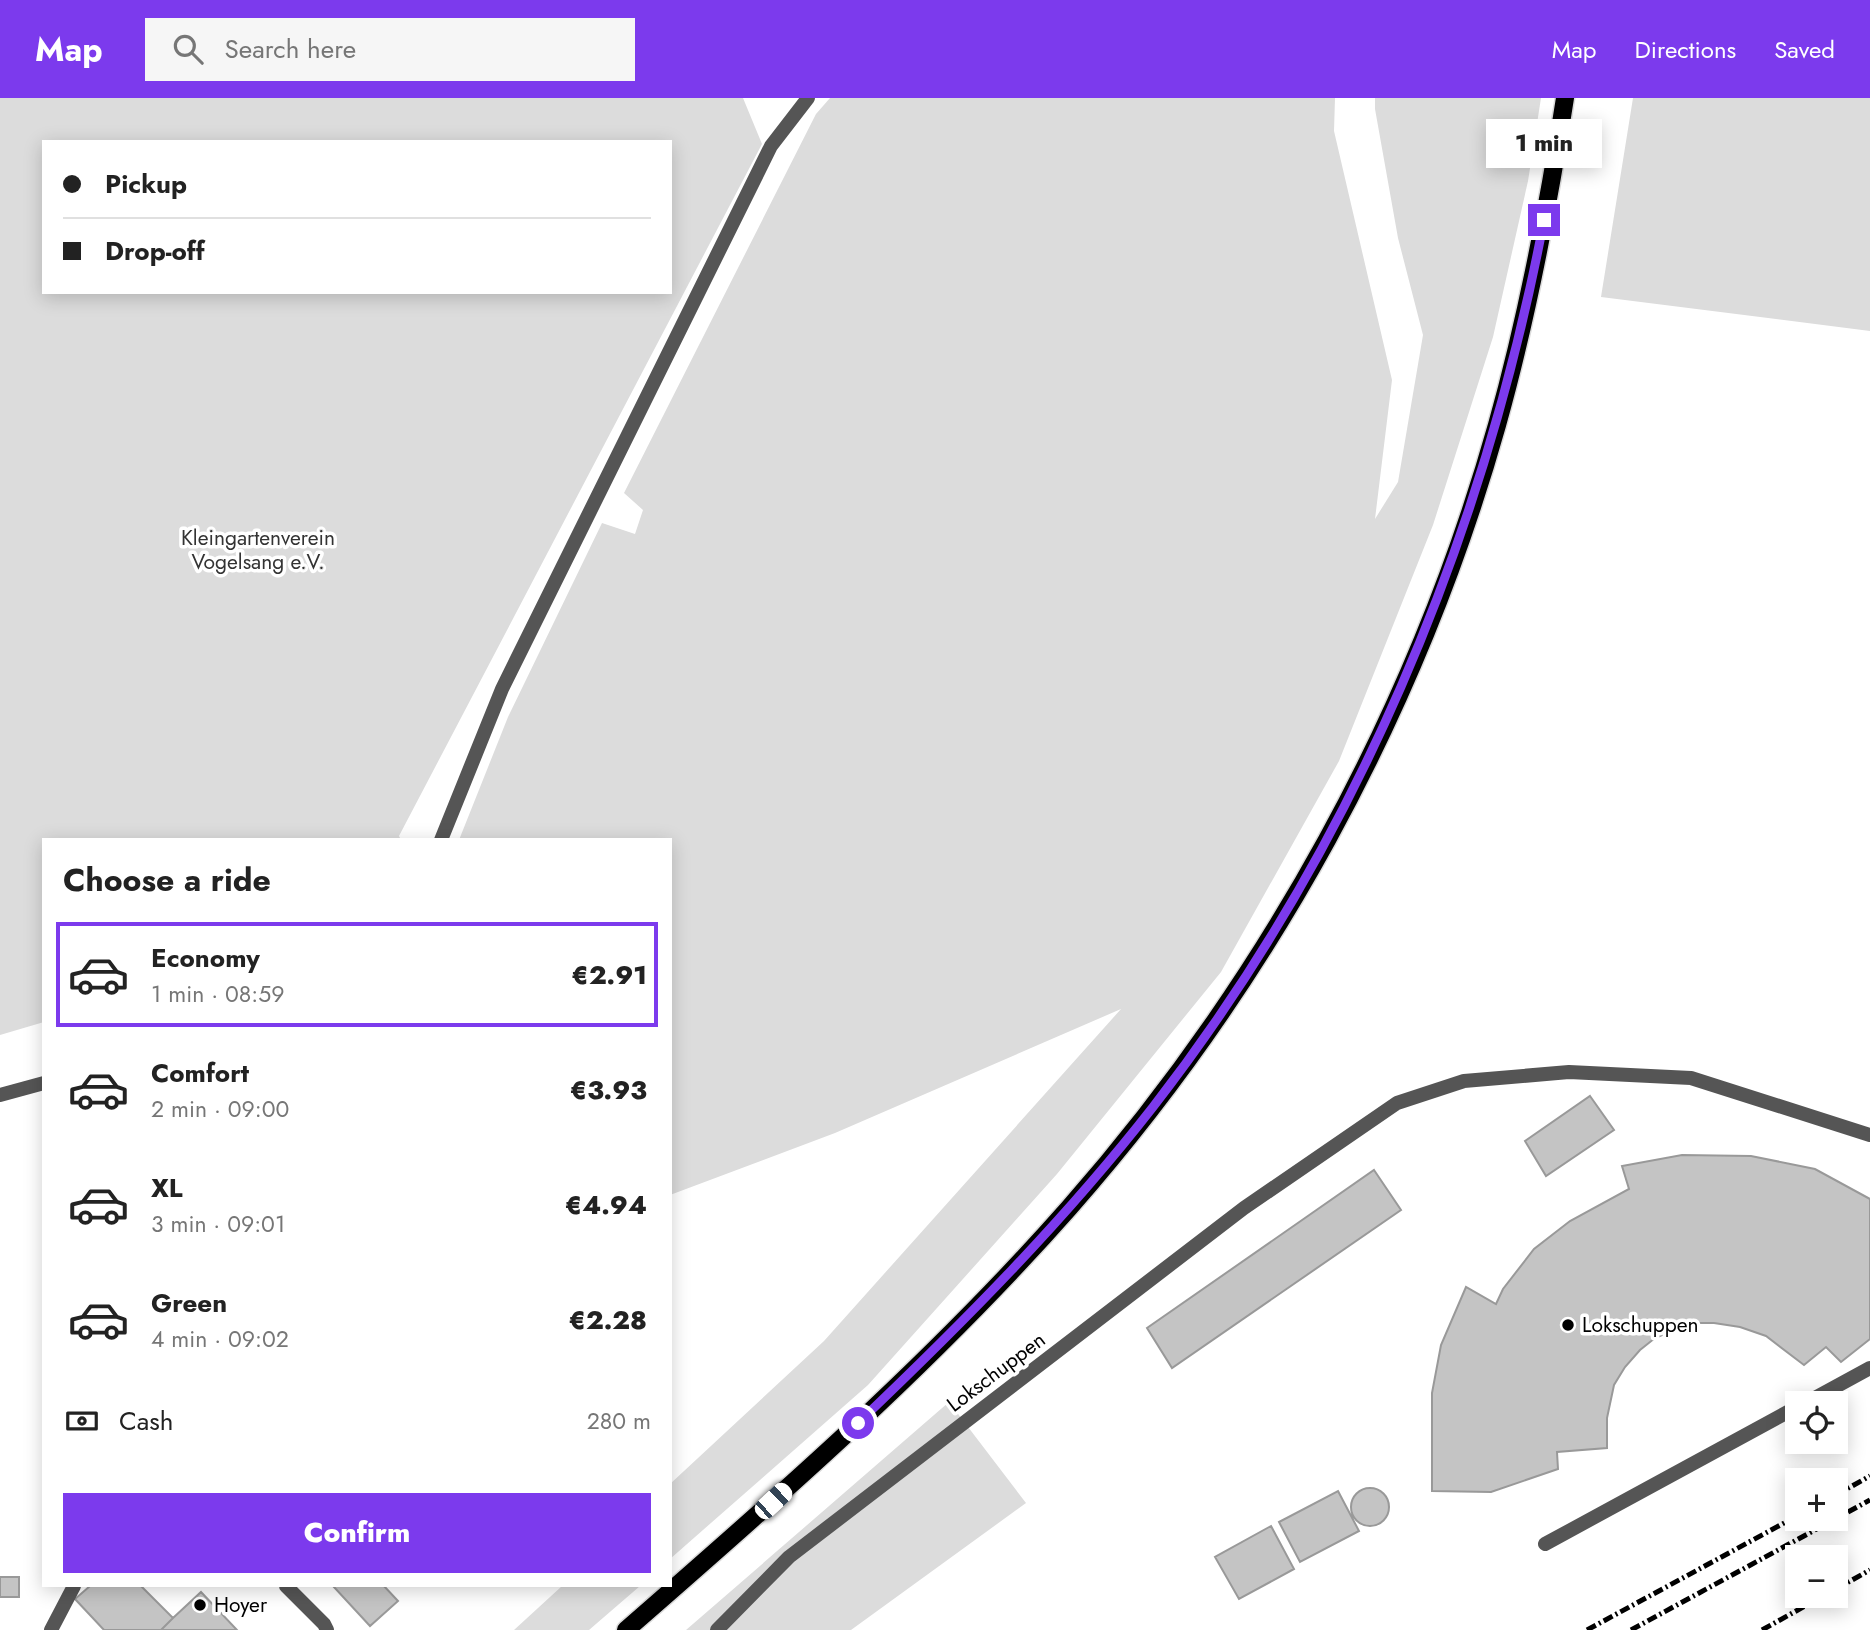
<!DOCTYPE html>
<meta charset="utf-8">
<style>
body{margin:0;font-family:Jost,sans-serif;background:#f6f6f6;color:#222;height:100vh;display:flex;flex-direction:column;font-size:26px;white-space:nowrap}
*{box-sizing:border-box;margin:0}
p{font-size:23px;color:#767676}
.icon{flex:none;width:38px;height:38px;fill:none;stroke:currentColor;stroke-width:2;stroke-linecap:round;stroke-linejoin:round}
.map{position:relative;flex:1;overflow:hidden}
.side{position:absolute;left:42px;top:740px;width:630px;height:749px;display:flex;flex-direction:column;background:#fff;border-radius:0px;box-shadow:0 4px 18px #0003}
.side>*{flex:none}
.top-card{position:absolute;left:42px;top:42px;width:630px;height:154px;border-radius:0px;box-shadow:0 4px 18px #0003;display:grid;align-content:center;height:154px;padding:0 21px;background:#fff}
.tools{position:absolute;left:1785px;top:1293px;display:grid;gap:14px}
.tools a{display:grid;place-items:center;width:63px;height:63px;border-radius:0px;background:#fff;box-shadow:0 4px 18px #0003;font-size:35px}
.end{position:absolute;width:32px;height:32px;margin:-16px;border:9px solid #7c3aed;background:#fff;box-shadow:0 0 0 4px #fff}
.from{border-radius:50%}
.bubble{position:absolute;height:49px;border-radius:0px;background:#fff;box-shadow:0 4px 18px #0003;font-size:23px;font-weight:800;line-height:49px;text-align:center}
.car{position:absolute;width:21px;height:42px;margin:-21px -10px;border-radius:9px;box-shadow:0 0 5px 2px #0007;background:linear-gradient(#fff 24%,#345 0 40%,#fff 0 76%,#345 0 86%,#fff 0)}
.top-card b{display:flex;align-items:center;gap:24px;height:66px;font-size:26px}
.top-card b+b{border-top:2px solid #e0e0e0}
.top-card i{width:18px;height:18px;background:#222}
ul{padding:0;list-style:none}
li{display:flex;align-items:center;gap:21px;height:105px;margin:0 14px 10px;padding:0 7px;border:4px solid transparent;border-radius:0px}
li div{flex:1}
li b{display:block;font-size:26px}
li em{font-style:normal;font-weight:800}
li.selected{border-color:#7c3aed}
li>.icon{width:63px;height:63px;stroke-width:1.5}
h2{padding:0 21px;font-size:32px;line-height:84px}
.pay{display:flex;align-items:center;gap:18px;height:77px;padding:0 21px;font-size:26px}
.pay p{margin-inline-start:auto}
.cta{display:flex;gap:14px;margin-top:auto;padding:14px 21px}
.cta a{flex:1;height:80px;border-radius:0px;background:#7c3aed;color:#fff;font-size:28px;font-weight:800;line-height:80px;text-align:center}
header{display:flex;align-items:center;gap:42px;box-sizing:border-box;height:98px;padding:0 35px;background:#7c3aed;color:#fff}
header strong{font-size:33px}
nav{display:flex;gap:38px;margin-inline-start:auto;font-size:24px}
.search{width:490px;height:63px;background:#f6f6f6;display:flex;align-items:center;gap:18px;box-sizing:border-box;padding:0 24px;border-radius:0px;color:#767676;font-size:26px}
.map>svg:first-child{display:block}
.green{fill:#dcdcdc;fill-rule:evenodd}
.building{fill:#c4c4c4;stroke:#999;stroke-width:2}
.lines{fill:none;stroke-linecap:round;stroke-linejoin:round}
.primary-casing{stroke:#dbdbdb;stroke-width:21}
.service{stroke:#555;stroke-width:14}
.minor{stroke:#555;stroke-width:14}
.primary{stroke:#000;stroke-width:18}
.rail{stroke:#000;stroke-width:5;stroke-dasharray:10 3.5 2 3.5;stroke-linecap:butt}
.route{stroke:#7c3aed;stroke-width:9}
.poi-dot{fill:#000;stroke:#fff;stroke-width:2.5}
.labels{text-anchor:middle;stroke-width:7;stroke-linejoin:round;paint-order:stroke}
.park-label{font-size:21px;fill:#333;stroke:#fff}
.poi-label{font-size:21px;fill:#000;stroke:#fff;text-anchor:start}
.street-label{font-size:21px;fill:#000;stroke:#fff}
</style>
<header>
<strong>Map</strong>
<div class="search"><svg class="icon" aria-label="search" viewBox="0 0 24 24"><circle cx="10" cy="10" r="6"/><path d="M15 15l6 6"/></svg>Search here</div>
<nav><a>Map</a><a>Directions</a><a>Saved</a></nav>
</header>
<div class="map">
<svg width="1870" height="1532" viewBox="0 0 1870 1532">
<rect width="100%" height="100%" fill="#fff"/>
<path class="green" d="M 0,0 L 743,0 L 762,46 L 399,738 L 401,742 L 44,742 L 44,924 L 0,937 ZM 44,44 L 670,44 L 670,194 L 44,194 Z
M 830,0 L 1335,0 L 1334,33 L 1392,282 L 1375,421 L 1398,384 L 1423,237 L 1398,140 L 1375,11 L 1375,0 L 1541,0 L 1528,83 L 1493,239 L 1433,427 L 1339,663 L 1221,874 L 1057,1076 L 868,1287 L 670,1461 L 670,1386 L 824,1243 L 1121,911 L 835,1035 L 670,1097 L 670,742 L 459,742 L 508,619 L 602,425 L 635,436 L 643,412 L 624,395 L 816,16 Z
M 1633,0 L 1870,0 L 1870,233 L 1601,199 Z
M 949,1304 L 1026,1405 L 851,1532 L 686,1532 Z
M 562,1488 L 640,1488 L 589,1532 L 514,1532 Z"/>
<path class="building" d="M 1590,998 L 1614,1032 L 1546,1078 L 1525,1043 Z
M 1682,1057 L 1751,1058 L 1815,1071 L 1870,1101 L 1870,1241 L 1841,1264 L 1826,1249 L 1804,1267 L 1766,1238 L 1740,1229 L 1714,1225 L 1691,1225 L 1655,1240 L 1640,1252 L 1625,1269 L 1614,1287 L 1607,1320 L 1607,1350 L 1557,1354 L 1558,1371 L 1491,1394 L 1432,1393 L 1432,1295 L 1441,1247 L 1466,1189 L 1496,1206 L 1503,1191 L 1534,1151 L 1570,1123 L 1629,1091 L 1622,1068 Z
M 1374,1072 L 1401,1112 L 1172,1270 L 1147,1230 Z
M1351 1409a19 19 0 1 1 38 0a19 19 0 1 1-38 0Z
M 1338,1393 L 1359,1433 L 1300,1464 L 1279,1424 Z
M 1271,1428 L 1294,1471 L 1239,1501 L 1215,1459 Z
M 0,1479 L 19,1479 L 19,1499 L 0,1499 Z
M 90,1488 L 141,1488 L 173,1520 L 161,1532 L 104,1532 L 75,1501 Z
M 333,1488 L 384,1488 L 398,1503 L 370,1528 Z
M 201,1494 L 237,1532 L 161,1532 L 173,1520 Z"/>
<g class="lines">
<defs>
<path id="primary" d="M 626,1532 C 780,1398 934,1263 1069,1110 C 1267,885 1416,615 1497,327 C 1527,220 1548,110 1565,0"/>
</defs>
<use href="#primary" class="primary-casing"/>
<path class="service" d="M 1804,1306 L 1870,1270
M 1545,1446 L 1797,1309
M 286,1488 L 324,1526 L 327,1532
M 51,1532 L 74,1488
M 717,1532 L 789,1459 L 1244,1110 L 1397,1005 L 1464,983 L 1569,974 L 1691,980 L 1870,1037"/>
<path class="minor" d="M 441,742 L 502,591 L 771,48 L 808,0
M 0,997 L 44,985"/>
<use href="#primary" class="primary"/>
<path class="rail" d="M 1836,1397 L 1870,1378
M 1836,1491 L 1870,1472
M 1587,1532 L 1797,1418
M 1631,1532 L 1870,1402
M 1762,1532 L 1823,1498"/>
</g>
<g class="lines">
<path class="route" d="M 858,1325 C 963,1225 1064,1123 1153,1009 C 1354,750 1483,443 1544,122"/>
</g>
<g class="poi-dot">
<circle cx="1568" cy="1227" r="7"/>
<circle cx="200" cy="1507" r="7"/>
</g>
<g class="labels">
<g class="park-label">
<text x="258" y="447">Kleingartenverein<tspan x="258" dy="24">Vogelsang e.V.</tspan></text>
</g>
<g class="poi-label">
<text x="1582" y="1234">Lokschuppen</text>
<text x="214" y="1514">Hoyer</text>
</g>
<g class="street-label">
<text transform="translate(996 1274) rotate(-37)" y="7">Lokschuppen</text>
</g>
</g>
</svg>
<div class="tools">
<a><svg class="icon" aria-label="locate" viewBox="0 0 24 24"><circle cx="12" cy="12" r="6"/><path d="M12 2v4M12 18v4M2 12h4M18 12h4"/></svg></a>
<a>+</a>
<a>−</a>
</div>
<i class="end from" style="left:858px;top:1325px"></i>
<i class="end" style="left:1544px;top:122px"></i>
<div class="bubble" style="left:1486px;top:21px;width:116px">1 min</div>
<i class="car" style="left:773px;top:1403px;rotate:47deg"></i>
<div class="top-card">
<b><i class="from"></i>Pickup</b>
<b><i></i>Drop-off</b>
</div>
<section class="side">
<h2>Choose a ride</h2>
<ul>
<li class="selected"><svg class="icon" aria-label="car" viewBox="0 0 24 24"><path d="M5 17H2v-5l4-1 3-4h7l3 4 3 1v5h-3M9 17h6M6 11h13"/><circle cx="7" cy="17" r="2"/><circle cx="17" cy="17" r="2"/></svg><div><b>Economy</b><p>1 min · 08:59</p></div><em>€2.91</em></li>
<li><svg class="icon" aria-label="car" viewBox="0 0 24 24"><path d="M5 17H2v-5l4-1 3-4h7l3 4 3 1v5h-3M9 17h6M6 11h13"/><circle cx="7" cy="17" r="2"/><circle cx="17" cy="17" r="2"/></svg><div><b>Comfort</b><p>2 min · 09:00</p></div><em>€3.93</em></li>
<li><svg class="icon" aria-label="car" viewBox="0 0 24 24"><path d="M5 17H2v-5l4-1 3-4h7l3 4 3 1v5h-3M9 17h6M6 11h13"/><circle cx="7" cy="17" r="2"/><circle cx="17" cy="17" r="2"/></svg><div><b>XL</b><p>3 min · 09:01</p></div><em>€4.94</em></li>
<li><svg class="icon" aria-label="car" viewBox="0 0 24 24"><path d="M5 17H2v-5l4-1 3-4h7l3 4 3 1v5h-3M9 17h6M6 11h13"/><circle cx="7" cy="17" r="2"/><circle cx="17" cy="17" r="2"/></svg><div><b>Green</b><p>4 min · 09:02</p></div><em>€2.28</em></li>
</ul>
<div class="pay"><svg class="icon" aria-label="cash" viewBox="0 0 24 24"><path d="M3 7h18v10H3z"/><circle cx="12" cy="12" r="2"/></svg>Cash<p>280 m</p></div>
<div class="cta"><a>Confirm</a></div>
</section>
</div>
